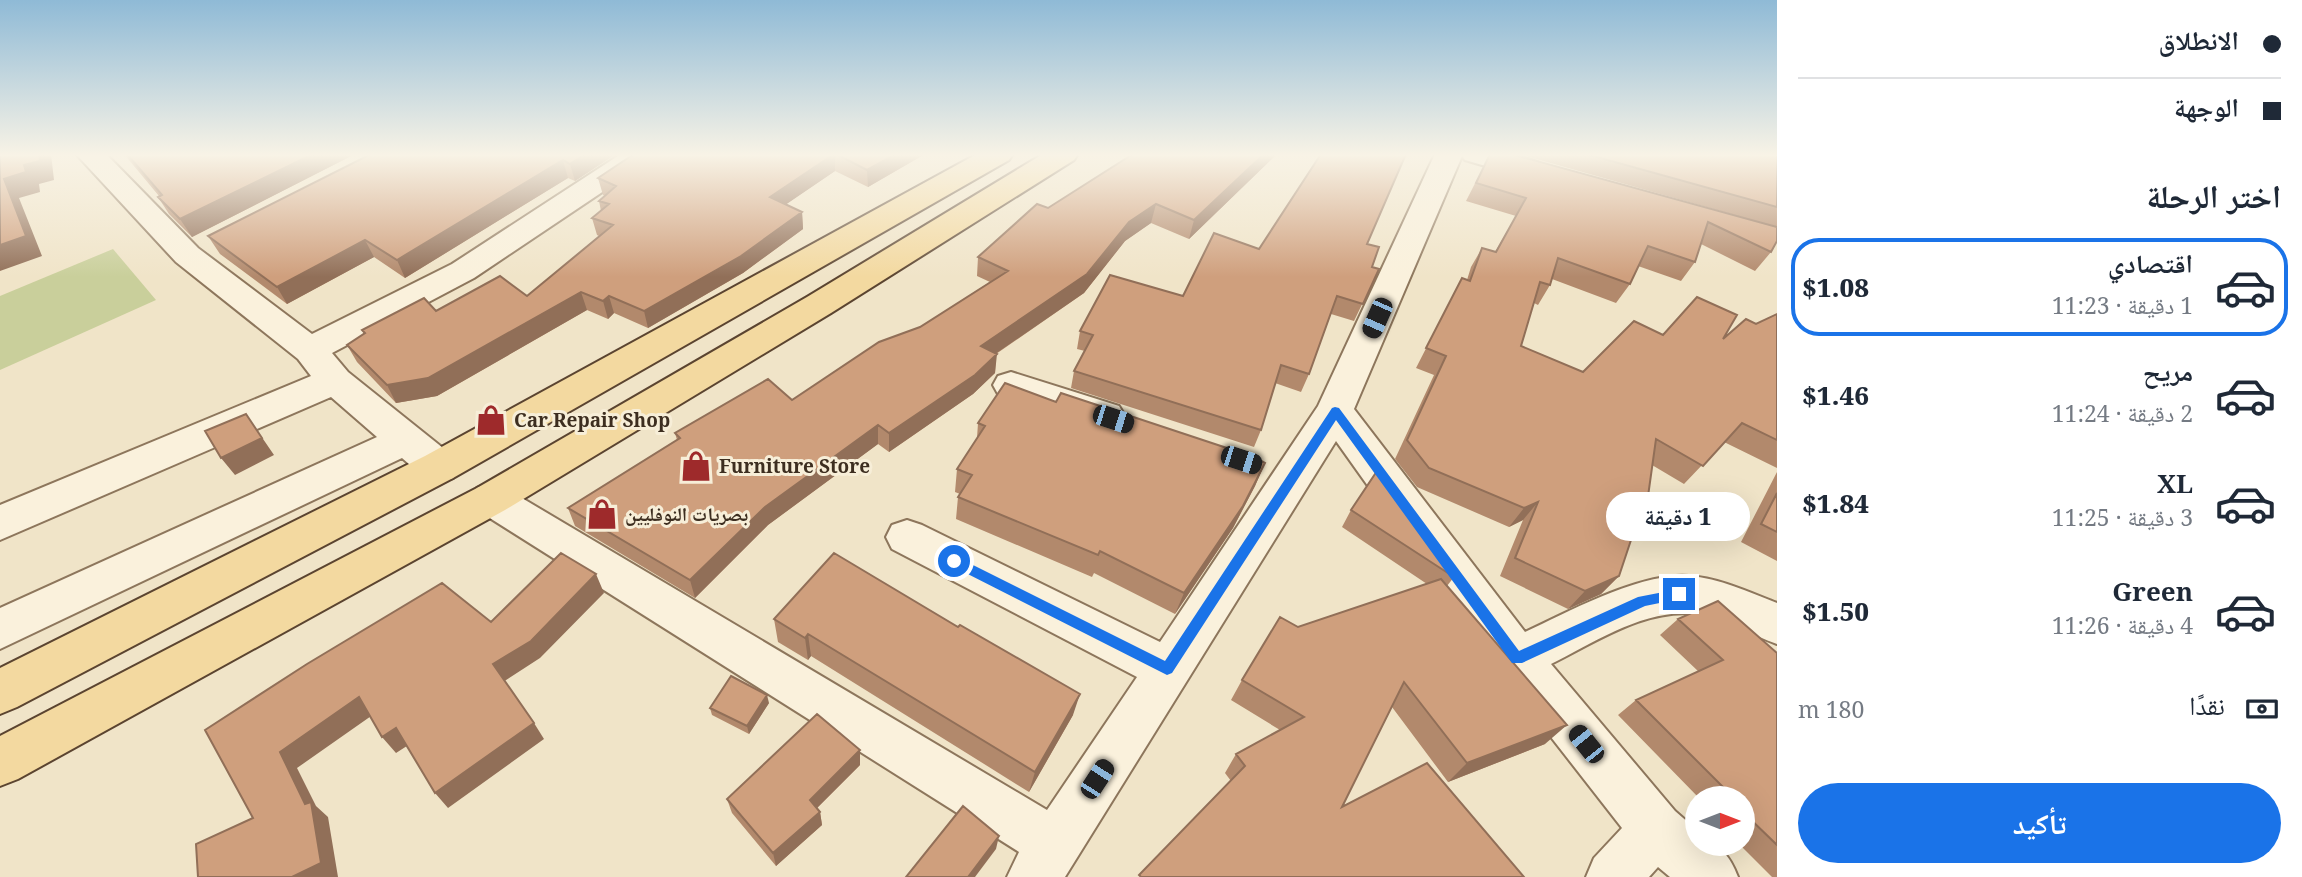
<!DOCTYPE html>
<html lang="ar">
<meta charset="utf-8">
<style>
body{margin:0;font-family:"Noto Serif","Noto Naskh Arabic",serif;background:#f6f6f7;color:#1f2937;direction:rtl;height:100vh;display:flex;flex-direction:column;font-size:26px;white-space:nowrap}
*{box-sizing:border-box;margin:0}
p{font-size:23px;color:#747a83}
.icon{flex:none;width:38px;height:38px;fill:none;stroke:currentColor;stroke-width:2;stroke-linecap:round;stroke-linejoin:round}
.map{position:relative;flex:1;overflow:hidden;direction:ltr}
.drawer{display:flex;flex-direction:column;background:#fff;width:525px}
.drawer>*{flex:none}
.banner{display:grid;align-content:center;height:154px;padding:0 21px;background:#fff}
.needle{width:46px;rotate:90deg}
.tools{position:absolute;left:1685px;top:786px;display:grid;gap:14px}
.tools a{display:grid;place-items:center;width:70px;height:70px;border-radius:50%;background:#fff;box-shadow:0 7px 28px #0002;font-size:35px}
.end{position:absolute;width:32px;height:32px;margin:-16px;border:9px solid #1a73e8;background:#fff;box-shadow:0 0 0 4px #fff}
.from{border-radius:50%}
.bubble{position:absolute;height:49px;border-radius:24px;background:#fff;box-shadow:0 7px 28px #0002;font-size:23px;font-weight:800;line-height:49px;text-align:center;direction:rtl}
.car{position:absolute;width:21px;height:42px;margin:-21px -10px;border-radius:9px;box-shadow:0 0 5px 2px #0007;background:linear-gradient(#222 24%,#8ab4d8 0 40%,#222 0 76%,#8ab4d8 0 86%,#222 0)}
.banner b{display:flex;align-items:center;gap:24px;height:66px;font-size:26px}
.banner b+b{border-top:2px solid #e0e1e3}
.banner i{width:18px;height:18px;background:#1f2937}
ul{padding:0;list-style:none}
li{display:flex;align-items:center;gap:21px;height:98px;margin:0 14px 10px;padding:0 7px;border:4px solid transparent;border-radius:28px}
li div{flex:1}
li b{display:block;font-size:26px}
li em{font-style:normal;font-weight:800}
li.current{border-color:#1a73e8}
li>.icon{width:63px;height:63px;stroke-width:1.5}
h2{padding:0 21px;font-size:32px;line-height:84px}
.pay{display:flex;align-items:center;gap:18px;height:77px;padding:0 21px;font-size:26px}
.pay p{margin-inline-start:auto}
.cta{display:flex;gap:14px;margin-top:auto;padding:14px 21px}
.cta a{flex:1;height:80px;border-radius:42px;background:#1a73e8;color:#fff;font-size:28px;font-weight:800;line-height:80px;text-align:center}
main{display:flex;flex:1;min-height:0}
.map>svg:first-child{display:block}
.green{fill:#c9cf9b}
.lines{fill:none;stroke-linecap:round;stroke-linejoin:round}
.minor-casing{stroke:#8d765c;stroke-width:4}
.major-casing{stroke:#5b4430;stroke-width:4}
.minor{fill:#faf1dc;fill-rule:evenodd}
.major{fill:#f3d9a0;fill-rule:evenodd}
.wall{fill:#b2896c}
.shaded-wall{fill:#916f58}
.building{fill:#cf9f7d;stroke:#916f58;stroke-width:2}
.route{fill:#1a73e8}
.labels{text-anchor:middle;stroke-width:6;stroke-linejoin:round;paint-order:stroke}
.poi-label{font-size:19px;font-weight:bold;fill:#3d2e20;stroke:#f7eed8;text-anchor:start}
</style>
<main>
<section class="drawer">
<div class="banner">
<b><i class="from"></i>الانطلاق</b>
<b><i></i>الوجهة</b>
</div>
<h2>اختر الرحلة</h2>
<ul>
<li class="current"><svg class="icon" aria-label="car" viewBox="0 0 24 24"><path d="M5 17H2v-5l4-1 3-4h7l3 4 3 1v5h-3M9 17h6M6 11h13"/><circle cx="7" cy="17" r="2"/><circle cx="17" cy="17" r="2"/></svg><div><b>اقتصادي</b><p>1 دقيقة · 11:23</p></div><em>$1.08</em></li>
<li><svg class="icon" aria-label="car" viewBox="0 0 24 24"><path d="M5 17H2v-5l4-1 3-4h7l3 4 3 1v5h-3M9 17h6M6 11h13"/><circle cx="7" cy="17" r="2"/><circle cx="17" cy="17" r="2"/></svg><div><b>مريح</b><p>2 دقيقة · 11:24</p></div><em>$1.46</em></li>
<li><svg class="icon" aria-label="car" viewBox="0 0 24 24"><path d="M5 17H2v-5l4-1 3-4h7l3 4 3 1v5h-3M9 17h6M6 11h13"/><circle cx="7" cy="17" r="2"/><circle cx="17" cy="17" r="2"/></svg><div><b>XL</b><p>3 دقيقة · 11:25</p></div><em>$1.84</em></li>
<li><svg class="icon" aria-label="car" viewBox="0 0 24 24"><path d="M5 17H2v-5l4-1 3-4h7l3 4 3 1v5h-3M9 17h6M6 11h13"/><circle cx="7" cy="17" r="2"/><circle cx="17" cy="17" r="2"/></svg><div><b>Green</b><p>4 دقيقة · 11:26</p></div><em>$1.50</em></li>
</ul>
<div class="pay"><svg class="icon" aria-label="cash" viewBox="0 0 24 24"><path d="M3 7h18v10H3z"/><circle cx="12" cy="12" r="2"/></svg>نقدًا<p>180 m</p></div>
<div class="cta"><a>تأكيد</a></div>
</section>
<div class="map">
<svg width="1777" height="877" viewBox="0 0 1777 877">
<rect width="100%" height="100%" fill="#f0e4c8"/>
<path class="green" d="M 113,249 L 156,300 L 0,370 L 0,296 Z"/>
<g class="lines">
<defs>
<path id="minor" d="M 76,154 L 106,154 L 198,248 L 312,334 L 452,264 L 621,154 L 654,154 L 650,160 L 474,278 L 332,353 L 348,372 L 453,456 L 459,467 L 453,478 C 430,485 420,473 402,458 L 0,649 L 0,608 L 377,437 L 331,397 L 0,540 L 0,505 L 311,376 L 298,359 L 176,262 Z
M 1435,154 C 1461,154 1536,149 1551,172 L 1547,178 L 1537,181 L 1465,160 L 1462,156 L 1354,409 L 1525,632 C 1568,612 1641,572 1689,576 C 1719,578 1749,592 1777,603 L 1777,644 C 1752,635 1728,621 1702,615 C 1649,605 1596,642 1551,664 L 1675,811 L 1698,831 L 1698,844 C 1721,844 1730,856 1738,877 L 1670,877 L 1658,867 L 1649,877 L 1586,877 L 1594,858 L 1622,828 L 1501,673 L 1336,441 L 1065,877 L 1007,877 L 1019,852 L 477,510 L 471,499 L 477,488 L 491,483 L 505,488 L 1047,810 L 1137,677 L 892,549 L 886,537 L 892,525 L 907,520 L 922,525 L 1160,642 L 1318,406 Z
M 1011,372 L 1119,406 L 1125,416 L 1119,426 L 1106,430 L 998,394 L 993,385 L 998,376 Z"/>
<path id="major" d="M 977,154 L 1013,154 L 1009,160 L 453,478 L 17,707 L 0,714 L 0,668 L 425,456 Z
M 1043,154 L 1078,154 L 1074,160 L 831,313 L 505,510 L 18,779 L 0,786 L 0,736 L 477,488 L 807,297 Z"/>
</defs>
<use href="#minor" class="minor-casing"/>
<use href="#major" class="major-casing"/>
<use href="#minor" class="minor"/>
<use href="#major" class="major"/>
</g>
<path class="wall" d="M 124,154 L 355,154 L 192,237 L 169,214 L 158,197 L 159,196 Z
M 371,154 L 616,154 L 575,181 L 568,178 L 405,278 L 374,257 L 287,304 L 220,254 L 208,236 Z
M 634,154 L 925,154 L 868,187 L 835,171 L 786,204 L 802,212 L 803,229 L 743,273 L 648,328 L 614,313 L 608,319 L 587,310 L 437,396 L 396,403 L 357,362 L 347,345 L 364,334 L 362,330 L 436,311 L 527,296 L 599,236 L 597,235 L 592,218 L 601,211 L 599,201 L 605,196 L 603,195 L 598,178 Z
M 1277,154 L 1189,239 L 1151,223 L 1125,241 L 1084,293 L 996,354 L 995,373 L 973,394 L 889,452 L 878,444 L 768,525 L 695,598 L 575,526 L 568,508 L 677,440 L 675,433 L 792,400 L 920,327 L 990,282 L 977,276 L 978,257 L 1048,208 Z
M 1490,154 L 1777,227 L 1771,252 L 1755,271 L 1701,244 L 1695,262 L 1681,281 L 1638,266 L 1630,284 L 1616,303 L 1552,279 L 1550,285 L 1538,305 L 1534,303 L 1521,346 L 1583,372 L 1663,335 L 1723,339 L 1777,314 L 1777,468 L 1724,442 L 1684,484 L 1652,465 L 1644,525 L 1632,537 L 1619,576 L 1601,594 L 1568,609 L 1500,576 L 1523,520 L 1509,527 L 1417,487 L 1395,459 L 1434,375 L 1416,368 L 1462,278 L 1467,280 L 1471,267 L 1482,248 L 1495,252 L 1516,216 L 1466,201 Z
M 1519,154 L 1777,154 L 1777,227 Z
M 1367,244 L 1372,267 L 1379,269 L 1354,321 L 1331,314 L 1309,374 L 1301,392 L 1275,383 L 1261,430 L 1254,447 L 1071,388 L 1074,371 L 1085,351 L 1077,349 L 1080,331 L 1183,296 L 1259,249 Z
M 1056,402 L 1265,463 L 1255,486 L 1233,528 L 1175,614 L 1094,573 L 1092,577 L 956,519 L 958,497 L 960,494 L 955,492 L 957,469 L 977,438 L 978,423 Z
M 1777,472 L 1777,561 L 1741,542 Z
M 1351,510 L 1454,577 L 1447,586 L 1545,744 L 1448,782 L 1392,707 L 1342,807 L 1524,877 L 1231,781 L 1225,773 L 1236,754 L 1280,730 L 1231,700 L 1242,680 L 1298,627 L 1427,584 L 1342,527 Z
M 774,619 L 958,627 L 1073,715 L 1029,792 L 811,656 L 808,660 L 778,642 Z
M 1678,619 L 1777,653 L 1777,877 L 1772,877 L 1739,844 L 1743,844 L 1743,798 L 1699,798 L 1618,715 L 1636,700 L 1699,672 L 1660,635 Z
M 769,703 L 749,734 L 712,715 L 710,708 Z
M 860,765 L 817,808 L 820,812 L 822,825 L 776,866 L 732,813 L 727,799 Z"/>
<path class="shaded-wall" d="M 39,154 L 51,154 L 54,180 L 39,184 L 40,192 L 19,198 L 42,256 L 0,271 L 0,245 L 4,179 Z
M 313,154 L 355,154 L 192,237 L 180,219 Z
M 585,154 L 616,154 L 575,181 L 570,164 Z
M 834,154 L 835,154 L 835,171 L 772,214 L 770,197 Z
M 896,154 L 925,154 L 868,187 L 867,170 Z
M 1264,154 L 1277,154 L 1189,239 L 1194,220 Z
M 563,160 L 568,178 L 405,278 L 397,260 Z
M 1156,204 L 1151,223 L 1125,241 L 1084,293 L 979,365 L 981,346 L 1129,222 Z
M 802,212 L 803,229 L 743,273 L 648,328 L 644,311 Z
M 365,240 L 374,257 L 287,304 L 277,287 Z
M 581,292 L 587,310 L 437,396 L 396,403 L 387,385 Z
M 609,296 L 614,313 L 608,319 L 603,301 Z
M 997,354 L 995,373 L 973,394 L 889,452 L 889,433 Z
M 246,414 L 274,455 L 235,475 L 221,458 Z
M 878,425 L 878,444 L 768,525 L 695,598 L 690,580 L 765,507 Z
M 1265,463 L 1255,486 L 1233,528 L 1175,614 L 1184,593 Z
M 1538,502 L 1523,520 L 1509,527 L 1524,508 Z
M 596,574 L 604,593 L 540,658 L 503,682 L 493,664 Z
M 1619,576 L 1601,594 L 1568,609 L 1585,591 Z
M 808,634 L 811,656 L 808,660 L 805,638 Z
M 1080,694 L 1073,715 L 1029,792 L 1035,772 Z
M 767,695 L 769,703 L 749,734 L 747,726 Z
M 359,697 L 374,714 L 297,768 L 316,806 L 328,817 L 338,877 L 292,877 L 280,752 Z
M 534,723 L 544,739 L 448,808 L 435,793 Z
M 1567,725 L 1545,744 L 1448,782 L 1467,763 Z
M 396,728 L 410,744 L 396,753 L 382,737 Z
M 860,750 L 860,765 L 812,813 L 810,800 Z
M 820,812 L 822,825 L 776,866 L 773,853 Z
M 999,836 L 996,849 L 975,877 L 968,877 Z"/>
<path class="building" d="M 0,154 L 39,154 L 40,161 L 24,165 L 26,172 L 4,179 L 26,236 L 0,245 Z
M 127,154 L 313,154 L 180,219 L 158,197 L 162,195 Z
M 371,154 L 585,154 L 570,164 L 563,160 L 397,260 L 365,240 L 277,287 L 208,236 Z
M 634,154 L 834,154 L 770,197 L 802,212 L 741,256 L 644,311 L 609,296 L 603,301 L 581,292 L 428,378 L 387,385 L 347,345 L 365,333 L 362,330 L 424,298 L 436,311 L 500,276 L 527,296 L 613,225 L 592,218 L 609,204 L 599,201 L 616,186 L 598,178 Z
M 836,154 L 896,154 L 867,170 Z
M 1133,154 L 1264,154 L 1194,220 L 1156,204 L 1129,222 L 1087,274 L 981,346 L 997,354 L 975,375 L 889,433 L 878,425 L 765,507 L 690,580 L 568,508 L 680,438 L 675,433 L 768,379 L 792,400 L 879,342 L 920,327 L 1008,271 L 978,257 L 1037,204 L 1048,208 Z
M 1321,154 L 1406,154 L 1367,244 L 1379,247 L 1372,267 L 1379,269 L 1363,304 L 1337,296 L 1309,374 L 1281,365 L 1261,430 L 1074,371 L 1093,335 L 1080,331 L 1110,275 L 1183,296 L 1214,233 L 1259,249 Z
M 1490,154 L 1511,154 L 1777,227 L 1777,241 L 1771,252 L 1708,222 L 1695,262 L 1648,246 L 1630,284 L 1558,258 L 1550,285 L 1540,282 L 1521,346 L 1583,372 L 1634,321 L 1663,335 L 1697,297 L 1737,315 L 1723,339 L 1746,319 L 1756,324 L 1777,314 L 1777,440 L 1742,423 L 1703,466 L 1656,439 L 1644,525 L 1637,522 L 1619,576 L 1585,591 L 1515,558 L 1538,502 L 1524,508 L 1429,468 L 1407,440 L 1446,356 L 1426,348 L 1462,278 L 1470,281 L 1482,248 L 1496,252 L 1526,198 L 1476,183 Z
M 1586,154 L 1777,154 L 1777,207 Z
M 1005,383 L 1056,402 L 1061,393 L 1254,457 L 1265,463 L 1243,506 L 1184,593 L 1100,551 L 1098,555 L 958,497 L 972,475 L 957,469 L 985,426 L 978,423 Z
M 246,414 L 262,438 L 221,458 L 205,431 Z
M 1377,471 L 1454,577 L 1351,510 Z
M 1777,493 L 1777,532 L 1761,524 Z
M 561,553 L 596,574 L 531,641 L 493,664 L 534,723 L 435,793 L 396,728 L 382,737 L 359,697 L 280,752 L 305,804 L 311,802 L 321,863 L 292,877 L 198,877 L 196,844 L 253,818 L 205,730 L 307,664 L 442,583 L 491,622 Z
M 834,553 L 958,627 L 960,625 L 1080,694 L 1035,772 L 808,634 L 805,638 L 774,619 Z
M 1441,579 L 1567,725 L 1467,763 L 1404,682 L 1342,807 L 1427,763 L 1524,877 L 1141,877 L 1139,875 L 1245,766 L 1236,754 L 1304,717 L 1242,680 L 1280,617 L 1298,627 Z
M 1718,601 L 1777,653 L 1777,845 L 1745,814 L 1749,812 L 1743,806 L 1743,798 L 1734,798 L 1636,700 L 1723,660 L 1678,619 Z
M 731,676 L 767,695 L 747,726 L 710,708 Z
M 817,714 L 860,750 L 810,800 L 820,812 L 773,853 L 727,799 Z
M 963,806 L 999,836 L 968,877 L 906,877 Z"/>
<linearGradient id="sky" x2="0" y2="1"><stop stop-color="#8fbad6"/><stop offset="0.56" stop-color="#f8f3e6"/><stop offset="1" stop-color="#f8f3e6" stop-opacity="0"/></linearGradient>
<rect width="1777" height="277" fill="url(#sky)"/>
<path class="route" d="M 1335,407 L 1339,408 L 1519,651 L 1638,597 L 1679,589 L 1684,590 L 1684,598 L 1645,606 L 1522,663 L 1512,663 L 1336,420 L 1172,673 L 1167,675 L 950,565 L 948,561 L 954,556 L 959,558 L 1165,661 L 1332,408 Z"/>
<defs>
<symbol id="shop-bare" viewBox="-9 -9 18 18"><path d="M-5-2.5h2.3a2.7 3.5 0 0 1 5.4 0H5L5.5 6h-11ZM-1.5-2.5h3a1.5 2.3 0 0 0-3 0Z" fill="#9e2a2b" stroke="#f7eed8" stroke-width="2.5" paint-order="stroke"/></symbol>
</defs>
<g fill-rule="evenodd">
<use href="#shop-bare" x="469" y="398" width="44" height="44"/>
<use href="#shop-bare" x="674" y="444" width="44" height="44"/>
<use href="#shop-bare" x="580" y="492" width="44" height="44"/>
</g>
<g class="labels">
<g class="poi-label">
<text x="514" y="427">Car Repair Shop</text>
<text x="719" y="473">Furniture Store</text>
<text x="625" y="521">بصريات النوفليين</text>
</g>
</g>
</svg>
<div class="tools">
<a><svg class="needle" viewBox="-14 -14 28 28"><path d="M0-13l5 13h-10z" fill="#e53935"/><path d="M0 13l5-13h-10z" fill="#747a83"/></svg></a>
</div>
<i class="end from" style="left:954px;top:561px"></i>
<i class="end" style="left:1679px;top:594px"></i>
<div class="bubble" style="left:1606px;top:492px;width:144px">1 دقيقة</div>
<i class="car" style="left:1377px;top:318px;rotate:204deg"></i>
<i class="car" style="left:1113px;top:419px;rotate:108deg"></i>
<i class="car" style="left:1241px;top:460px;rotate:108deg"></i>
<i class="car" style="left:1586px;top:744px;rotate:321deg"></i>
<i class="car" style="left:1097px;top:779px;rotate:33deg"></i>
</div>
</main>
